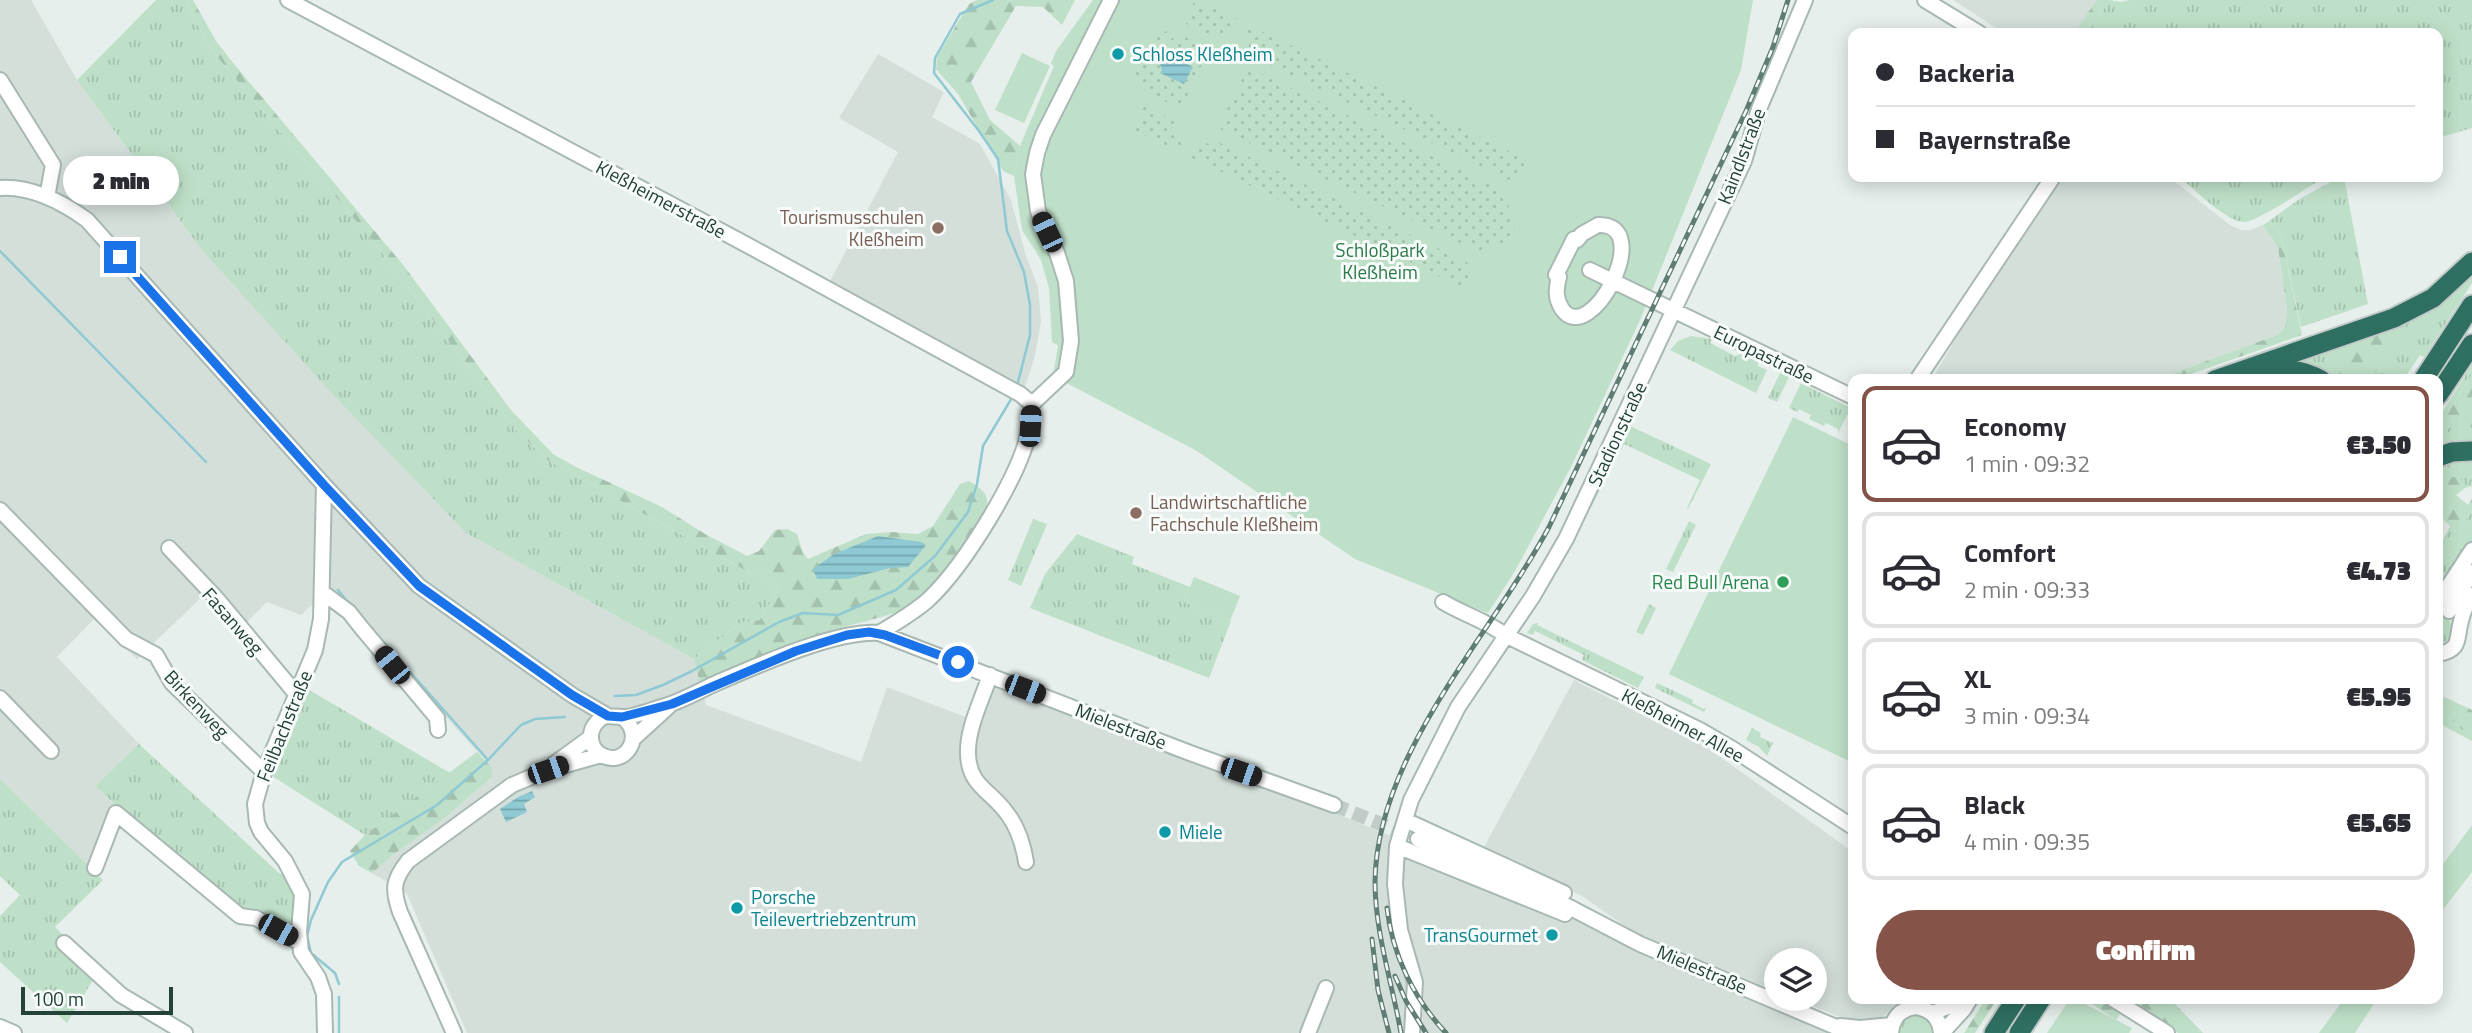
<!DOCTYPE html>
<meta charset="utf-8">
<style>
body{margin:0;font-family:"Titillium Web",sans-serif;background:#f2f2f3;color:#2b2b33;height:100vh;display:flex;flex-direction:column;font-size:26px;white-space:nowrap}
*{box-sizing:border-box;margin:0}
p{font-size:23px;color:#7c7c81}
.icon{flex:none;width:38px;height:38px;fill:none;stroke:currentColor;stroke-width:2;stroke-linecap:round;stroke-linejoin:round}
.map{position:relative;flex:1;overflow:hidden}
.side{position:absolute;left:1848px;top:374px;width:595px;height:630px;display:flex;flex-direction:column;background:#fff;border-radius:14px;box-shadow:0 4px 18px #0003}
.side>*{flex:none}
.hud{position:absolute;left:1848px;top:28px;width:595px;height:154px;border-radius:14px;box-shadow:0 4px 18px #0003;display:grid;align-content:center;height:154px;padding:0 28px;background:#fff}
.tools{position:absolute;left:1764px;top:948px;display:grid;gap:14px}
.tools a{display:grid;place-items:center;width:63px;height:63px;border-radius:50%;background:#fff;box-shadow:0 4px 18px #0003;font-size:35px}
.scale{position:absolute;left:21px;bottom:18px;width:152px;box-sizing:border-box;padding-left:7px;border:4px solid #24423a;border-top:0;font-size:19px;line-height:24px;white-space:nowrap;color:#24423a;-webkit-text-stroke:5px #f7fbf9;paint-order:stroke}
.end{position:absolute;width:32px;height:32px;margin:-16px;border:9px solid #1a73e8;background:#fff;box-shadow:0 0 0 4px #fff}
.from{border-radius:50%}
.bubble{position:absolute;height:49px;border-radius:24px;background:#fff;box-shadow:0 4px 18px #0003;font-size:23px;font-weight:800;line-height:49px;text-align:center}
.car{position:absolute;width:21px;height:42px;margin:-21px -10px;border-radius:9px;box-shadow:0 0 5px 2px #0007;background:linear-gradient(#222 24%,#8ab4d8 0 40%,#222 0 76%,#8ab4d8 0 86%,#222 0)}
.hud b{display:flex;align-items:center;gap:24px;height:66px;font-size:26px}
.hud b+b{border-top:2px solid #e1e1e2}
.hud i{width:18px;height:18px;background:#2b2b33}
ul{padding:12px 0 0;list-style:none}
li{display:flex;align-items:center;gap:21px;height:116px;margin:0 14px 10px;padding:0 14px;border:4px solid #e1e1e2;border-radius:14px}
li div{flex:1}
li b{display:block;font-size:26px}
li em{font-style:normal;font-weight:800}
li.active{border-color:#855347}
li>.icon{width:63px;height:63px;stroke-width:1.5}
.cta{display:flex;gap:14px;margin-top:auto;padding:14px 28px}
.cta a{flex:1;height:80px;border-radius:42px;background:#855347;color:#fff;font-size:28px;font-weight:800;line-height:80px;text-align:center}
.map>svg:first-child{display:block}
.built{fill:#d4dfda}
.grass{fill:url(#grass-tufts)}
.forest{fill:url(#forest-firs)}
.park{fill:#bfe0c8}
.garden{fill:url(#garden-dots)}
.water{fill:url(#water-rules)}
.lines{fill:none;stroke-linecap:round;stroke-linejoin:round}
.stream{stroke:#8ec9d4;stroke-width:2.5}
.minor-tunnel{stroke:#bfccc8;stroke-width:14;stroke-dasharray:14 7;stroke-linecap:butt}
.minor-casing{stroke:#a8b8b2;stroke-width:18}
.highway-casing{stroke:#c2cac8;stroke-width:23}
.minor{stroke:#fff;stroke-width:14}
.highway{stroke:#2f6f62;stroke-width:19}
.rail-casing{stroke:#5f7d75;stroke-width:5}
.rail{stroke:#f7fbf9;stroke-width:2.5;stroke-dasharray:8;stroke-linecap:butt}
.route{stroke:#1a73e8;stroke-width:9}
.culture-dot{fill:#0f9aa8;stroke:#f7fbf9;stroke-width:2.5}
.education-dot{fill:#8d6e63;stroke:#f7fbf9;stroke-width:2.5}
.leisure-dot{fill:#2e9e5b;stroke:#f7fbf9;stroke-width:2.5}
.labels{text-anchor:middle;stroke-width:6;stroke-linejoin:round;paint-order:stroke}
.culture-label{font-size:19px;fill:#0d838f;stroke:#f7fbf9;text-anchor:start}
.street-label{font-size:19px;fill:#24423a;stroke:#f7fbf9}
.education-label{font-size:19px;fill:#785e54;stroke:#f7fbf9;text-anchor:end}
.park-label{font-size:19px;fill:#2d7a4b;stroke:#f7fbf9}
.leisure-label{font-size:19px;fill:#27864d;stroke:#f7fbf9;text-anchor:end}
</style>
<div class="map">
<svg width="2472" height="1033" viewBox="0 0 2472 1033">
<defs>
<pattern id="grass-tufts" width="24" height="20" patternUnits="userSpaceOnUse" patternTransform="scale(1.75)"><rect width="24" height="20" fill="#bfe0c8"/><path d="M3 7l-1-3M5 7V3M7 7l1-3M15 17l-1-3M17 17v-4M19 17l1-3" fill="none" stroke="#a4c1ad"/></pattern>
<pattern id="forest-firs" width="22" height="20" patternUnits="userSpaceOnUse" patternTransform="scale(1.75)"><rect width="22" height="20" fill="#bfe0c8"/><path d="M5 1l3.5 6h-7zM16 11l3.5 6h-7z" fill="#a4c1ad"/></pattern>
<pattern id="garden-dots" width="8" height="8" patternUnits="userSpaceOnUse" patternTransform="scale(1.75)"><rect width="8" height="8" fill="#bfe0c8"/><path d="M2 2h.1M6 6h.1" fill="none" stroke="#a4c1ad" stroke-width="1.8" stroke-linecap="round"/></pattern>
<pattern id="water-rules" width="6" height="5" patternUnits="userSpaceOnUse" patternTransform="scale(1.75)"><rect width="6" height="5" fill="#8ec9d4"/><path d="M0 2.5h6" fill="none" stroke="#74a5ad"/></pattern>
</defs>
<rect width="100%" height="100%" fill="#e6efeb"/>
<path class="built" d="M 0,0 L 31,0 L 77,80 L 201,249 L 466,533 L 694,659 L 706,705 L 861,762 L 887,687 L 968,718 L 992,685 L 1328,810 L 1494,879 L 1846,1033 L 467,1033 L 407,894 L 372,873 L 393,855 L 446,817 L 492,777 L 492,768 L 330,589 L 301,615 L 267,602 L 241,628 L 206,593 L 137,659 L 94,619 L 57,657 L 139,744 L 95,786 L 119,809 L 95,873 L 0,779 Z
M 1953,0 L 2100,0 L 2075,33 L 2004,33 Z
M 878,54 L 944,92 L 932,117 L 980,144 L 1011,200 L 1026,256 L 1038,287 L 1041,321 L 1035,356 L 1024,390 L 828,285 L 898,152 L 839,118 Z
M 2062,177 L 2169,177 L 2230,225 L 2241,230 L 2250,230 L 2263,225 L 2278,248 L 2287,310 L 2285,327 L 2277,335 L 2154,380 L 1935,380 L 1936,372 L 1963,327 Z
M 1574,680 L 1709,749 L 1853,852 L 1853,999 L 1901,999 L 1878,1022 L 1857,1024 L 1796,999 L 1815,999 L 1815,961 L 1776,961 L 1776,991 L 1632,931 L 1582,896 L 1483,849 Z"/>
<path class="grass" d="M 156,0 L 185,0 L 204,38 L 219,59 L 373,241 L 517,431 L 547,460 L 754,575 L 766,575 L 778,590 L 760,620 L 740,623 L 694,659 L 466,533 L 326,387 L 201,249 L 77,80 Z
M 2110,0 L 2121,2 L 2130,0 L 2472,0 L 2472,128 L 2438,138 L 2438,33 L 2087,33 Z
M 2180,177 L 2325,177 C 2309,186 2257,223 2243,222 C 2224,220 2194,189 2180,177 Z
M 2340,177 L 2344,177 L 2368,304 L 2301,327 L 2282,239 L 2278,231 L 2269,221 L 2301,198 Z
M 2472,272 L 2472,283 L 2424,357 L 2420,355 L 2403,380 L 2328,380 L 2291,364 Z
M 1691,336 L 1712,339 L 1710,343 L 1735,356 L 1741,354 L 1758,362 L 1758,366 L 1767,370 L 1756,393 L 1670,350 L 1678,341 Z
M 2472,365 L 2472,374 L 2438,429 L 2438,419 Z
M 1780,373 L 1789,377 L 1777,402 L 1768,398 Z
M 1801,383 L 1851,408 L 1838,433 L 1838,429 L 1826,423 L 1824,426 L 1809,419 L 1811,415 L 1799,409 L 1797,412 L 1789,408 Z
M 2455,418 L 2472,428 L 2472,440 L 2454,440 L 2438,447 L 2438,431 L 2445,435 Z
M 1628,425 L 1711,464 L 1688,509 L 1687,508 L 1700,480 L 1624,444 L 1621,450 L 1619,449 L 1618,444 Z
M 2472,457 L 2472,486 L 2465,488 L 2465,483 L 2438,481 L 2438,463 Z
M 1612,458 L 1616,458 L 1576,537 L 1575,534 Z
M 2472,509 L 2472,543 L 2448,583 L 2438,595 L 2438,550 L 2450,526 L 2457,533 Z
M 1033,519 L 1047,524 L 1021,586 L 1008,580 Z
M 1689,521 L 1696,525 L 1673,572 L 1666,569 Z
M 1077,534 L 1134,557 L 1132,564 L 1190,587 L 1184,602 L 1231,621 L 1209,678 L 1030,608 L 1045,574 Z
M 1649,604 L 1656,608 L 1643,635 L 1636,632 Z
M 2438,615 L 2449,620 L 2453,629 L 2450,639 L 2438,645 Z
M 1538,623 L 1537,625 L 1644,677 L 1638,688 L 1582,660 L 1584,655 L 1535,631 L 1533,635 L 1527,633 L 1533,624 Z
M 1657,683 L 1693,700 L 1692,703 L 1704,709 L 1707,706 L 1704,712 L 1655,688 Z
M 306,688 L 450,773 L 365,835 L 269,774 Z
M 2438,711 L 2472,733 L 2472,741 L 2438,723 Z
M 1752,728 L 1761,733 L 1760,737 L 1773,743 L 1767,756 L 1759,747 L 1746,740 Z
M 139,744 L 280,874 L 288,875 L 296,892 L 296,921 L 288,930 L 243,912 L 165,851 L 95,786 Z
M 0,779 L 103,880 L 55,927 L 99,970 L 67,1023 L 0,962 L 0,916 L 20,895 L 0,876 Z
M 1914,1014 C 1925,1016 1933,1020 1934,1033 L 1899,1033 L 1904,1018 Z"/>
<path class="forest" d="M 185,0 L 193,0 L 216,41 L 234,64 L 404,266 L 511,410 L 553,454 L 576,467 L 662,507 L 705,534 L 747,556 L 759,551 L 775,530 L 787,529 L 797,534 L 803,553 L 808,559 L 866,534 L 892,532 L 918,534 L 933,526 L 960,484 L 969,481 C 983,489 989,494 987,510 C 968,541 948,576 919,599 C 899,616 869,619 845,627 C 795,643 748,663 700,684 L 694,659 L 740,623 L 760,620 L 778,590 L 766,575 L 754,575 L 547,460 L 517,431 L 373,241 L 219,59 L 204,38 Z
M 977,0 L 1075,0 L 1062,25 L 1043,7 L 1016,6 L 971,82 L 990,120 L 1020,146 L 1014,176 L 1003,171 L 958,94 L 936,69 L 937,57 L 969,4 Z
M 2097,0 L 2110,0 L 2087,33 L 2074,33 Z
M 2269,221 L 2278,231 L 2282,239 L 2302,335 L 2188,375 L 2191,380 L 2154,380 L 2277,335 L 2285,327 L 2287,309 L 2278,248 L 2263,225 Z
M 2402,326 L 2407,329 L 2403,345 L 2367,380 L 2360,380 L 2330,352 Z
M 2472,374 L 2472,428 L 2455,418 L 2445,435 L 2438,429 Z
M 2447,476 L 2458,478 L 2465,483 L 2465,488 L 2456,495 L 2468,505 L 2472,499 L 2472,509 L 2457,533 L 2438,514 L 2438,481 Z
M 2438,694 L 2472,710 L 2472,733 L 2438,711 Z
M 477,752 L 492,768 L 492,777 L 446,817 L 393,855 L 372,873 L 359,866 L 350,851 L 365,835 Z
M 1986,999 L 1997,999 L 1975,1033 L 1964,1033 Z
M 2084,999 L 2170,999 L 2203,1033 L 2178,1033 L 2128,1002 L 2116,1020 Z"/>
<path class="park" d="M 1093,0 L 1753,0 L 1741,70 L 1641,318 L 1571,467 L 1515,571 L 1488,613 L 1355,559 L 1197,451 L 1053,376 L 1058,345 L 1052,342 L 1049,288 L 1041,260 L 1022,230 L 1014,176 L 1020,146 L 1054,66 L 1051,64 L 1056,51 Z
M 1022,53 L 1050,66 L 1024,123 L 995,110 Z
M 1793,417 L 1853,446 L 1853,763 L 1669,674 Z
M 1194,577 L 1240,596 L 1230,621 L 1184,602 Z
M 2472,825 L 2472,872 L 2438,916 L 2438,871 Z
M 2070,999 L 2075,999 L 2132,1028 L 2129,1033 L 2047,1033 Z
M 2344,999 L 2377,999 L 2355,1033 L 2319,1033 Z"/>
<path class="garden" d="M 1195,0 L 1239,20 L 1235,30 L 1231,29 L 1227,33 L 1217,34 L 1215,37 L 1184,23 Z
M 1249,25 L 1529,161 L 1523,172 L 1521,171 L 1515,178 L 1509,180 L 1253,57 L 1255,52 L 1249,48 L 1249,37 L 1245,35 Z
M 1167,31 L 1172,32 L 1170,37 L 1174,39 L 1177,33 L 1209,49 L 1181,109 L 1148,93 L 1151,88 L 1147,86 L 1145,91 C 1141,87 1137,83 1136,76 C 1135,61 1152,35 1167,31 Z
M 1248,67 L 1506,192 L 1507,201 L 1510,203 L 1508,208 L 1516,219 L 1513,236 L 1503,244 L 1491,244 L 1489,249 L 1485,247 L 1479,252 L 1218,128 Z
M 1144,106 L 1175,121 L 1172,126 L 1178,130 L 1178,139 L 1183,141 L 1178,151 L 1133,130 Z
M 1214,140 L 1470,264 L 1471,278 L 1464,288 L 1188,156 L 1193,146 L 1197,148 L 1203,143 L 1212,144 Z"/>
<path class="water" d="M 1169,55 L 1193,67 L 1184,84 L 1160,73 L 1162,70 L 1159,61 L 1167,59 Z
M 878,536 L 921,542 L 926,545 L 908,567 L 890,568 L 848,579 L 817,579 L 813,569 L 834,554 Z
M 532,791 L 535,797 L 524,804 L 527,812 L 506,822 L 500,809 L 518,797 Z"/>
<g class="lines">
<path class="stream" d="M 993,0 L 960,14 L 935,58 L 934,73 L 979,131 L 998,159 L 1007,231 L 1024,272 L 1030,305 L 1030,335 L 1017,386
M 0,251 L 206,462
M 338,590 L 351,606
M 365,621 L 488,760
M 615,696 L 636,695 L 663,685 L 692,671 L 779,622 L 803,613 L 838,615 L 896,590 L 935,556 L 968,512 L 977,484 L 983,446 L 1013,396
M 339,984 L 335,973 L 311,953 L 307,936 L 311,920 L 328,882 L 342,862 L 437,805 L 488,760 L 521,725 L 535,719 L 565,717
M 339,997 L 339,1033"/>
<path class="minor-tunnel" d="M 1334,805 L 1418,839"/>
<defs>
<path id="minor" d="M 288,0 L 749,246 L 1020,394 L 1032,404
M 1925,0 L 1979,33
M 0,80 L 53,165 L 47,197
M 0,188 C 32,186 62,202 87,220 L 324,485 L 419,586 L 572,695 L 608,716
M 1598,225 C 1657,222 1590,350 1562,309 C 1555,298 1556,289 1559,277 L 1556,275 L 1574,239 L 1577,240 L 1582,234 Z
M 1590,270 L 1853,397
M 1917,380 L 2053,177
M 324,485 L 321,619 L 315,650 L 264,772 L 255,804 L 257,823 L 261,832 L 285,861 L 302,894 L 299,932 L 301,952 L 318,977 L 324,994 L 325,1033
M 0,510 L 126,639 L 156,655 L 172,683 L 264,772
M 169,548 L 217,599 L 297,695
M 322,592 L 349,612 L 360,626 L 437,718 L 438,730
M 1443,602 C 1465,615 1485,620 1505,635 L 1700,730 L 1731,748 L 1853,827
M 2438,602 L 2472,550
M 2449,611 L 2472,572
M 879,633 C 896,623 913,613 928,600 C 964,566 1022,474 1030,426 C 1032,419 1031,411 1032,404 L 1066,372 L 1071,341 L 1066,281 L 1057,253 L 1038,211 L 1033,174 L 1037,153 L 1043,135 L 1111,0
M 2438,654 C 2462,650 2456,638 2461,621 C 2463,611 2467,603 2472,595
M 990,675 C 982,700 967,728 968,754 C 969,786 990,790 1006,812 C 1018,827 1023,843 1026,862
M 0,698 L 51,751
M 622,717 C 647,735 624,770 600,754 C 589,747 588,731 597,722 C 605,713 612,717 622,717 C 633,718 656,708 668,705 C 683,700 698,692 712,685 C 754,667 835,630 879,633 L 1190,753 L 1334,805
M 634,738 L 669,706
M 554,764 L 591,737
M 1405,820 L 1564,893
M 1418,839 L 1548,896 L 1640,944 L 1850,1033
M 1397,846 L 1565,914
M 95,868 L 116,813 L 240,916 L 256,918 L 300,943
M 64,943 L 121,995 L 185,1033
M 2113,999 L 2167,1033
M 1933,1013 L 1966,999
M 1840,1026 L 1860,1028 L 1892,1025
M 0,1027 L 14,1033
M 454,1033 L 400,912 C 392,889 393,880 408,861 L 512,785 L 548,770 L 601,755
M 1308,1033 L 1326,988
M 1412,1033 L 1415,982 L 1400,930 L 1395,884 L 1397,846 L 1411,800 L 1458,707 L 1533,596 L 1566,539 L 1744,161 L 1759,109 L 1805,0
M 1891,1033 C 1892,1018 1900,1009 1915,1007 C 1931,1009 1940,1018 1941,1033
M 1942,1033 L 1964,1009 L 1970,999"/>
<path id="highway" d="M 2260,375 C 2282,368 2301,368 2321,380
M 2215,380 L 2394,318 L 2433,298 L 2472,262
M 2423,380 L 2472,305
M 2438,395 L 2472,344
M 2438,457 L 2452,452 L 2472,451
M 1994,1033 L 2016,999
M 2019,1033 L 2041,999"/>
</defs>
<use href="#minor" class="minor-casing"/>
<use href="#highway" class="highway-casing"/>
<use href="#minor" class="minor"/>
<use href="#highway" class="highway"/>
<defs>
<path id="rail" d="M 1387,908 C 1392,954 1414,999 1446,1033
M 1372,939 L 1378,990 L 1389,1033
M 1395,976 L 1406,1001 L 1426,1033
M 1401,1033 C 1392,982 1375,933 1375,881 C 1377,753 1491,636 1549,527 L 1746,111 L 1773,47 L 1788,0"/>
</defs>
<use href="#rail" class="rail-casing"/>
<use href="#rail" class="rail"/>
</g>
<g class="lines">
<path class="route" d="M 120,257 L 324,485 L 419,586 L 572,695 L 608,716 L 622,717 L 672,704 L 796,651 L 847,635 L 869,632 L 885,635 L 958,662"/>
</g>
<g class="culture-dot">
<circle cx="1118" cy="54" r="7"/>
<circle cx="1165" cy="832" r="7"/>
<circle cx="737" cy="908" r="7"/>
<circle cx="1552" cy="935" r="7"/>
</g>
<g class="education-dot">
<circle cx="938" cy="228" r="7"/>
<circle cx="1136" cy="513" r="7"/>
</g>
<circle class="leisure-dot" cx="1783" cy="582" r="7"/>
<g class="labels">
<g class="culture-label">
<text x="1132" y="61">Schloss Kleßheim</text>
<text x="1179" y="839">Miele</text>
<text x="751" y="904">Porsche<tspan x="751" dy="22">Teilevertriebzentrum</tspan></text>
<text x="1538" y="942" text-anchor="end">TransGourmet</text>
</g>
<g class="street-label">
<text transform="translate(1741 156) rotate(-69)" y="7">Kaindlstraße</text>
<text transform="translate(661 199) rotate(28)" y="7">Kleßheimerstraße</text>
<text transform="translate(1764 354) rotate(26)" y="7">Europastraße</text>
<text transform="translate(1617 434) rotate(-65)" y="7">Stadionstraße</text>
<text transform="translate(233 621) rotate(49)" y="7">Fasanweg</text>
<text transform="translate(197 704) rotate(47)" y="7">Birkenweg</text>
<text transform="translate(1683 725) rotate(28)" y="7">Kleßheimer Allee</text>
<text transform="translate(284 726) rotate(-68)" y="7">Feilbachstraße</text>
<text transform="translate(1121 726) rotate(21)" y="7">Mielestraße</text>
<text transform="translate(1702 969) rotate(23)" y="7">Mielestraße</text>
</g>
<g class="education-label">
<text x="924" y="224">Tourismusschulen<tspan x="924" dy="22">Kleßheim</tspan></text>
<text x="1150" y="509" text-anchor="start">Landwirtschaftliche<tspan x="1150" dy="22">Fachschule Kleßheim</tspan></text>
</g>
<g class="park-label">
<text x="1380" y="257">Schloßpark<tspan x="1380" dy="22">Kleßheim</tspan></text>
</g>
<g class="leisure-label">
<text x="1769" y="589">Red Bull Arena</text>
</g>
</g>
</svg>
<div class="tools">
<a><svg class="icon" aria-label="layers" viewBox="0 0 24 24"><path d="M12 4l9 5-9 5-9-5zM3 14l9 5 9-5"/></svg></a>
</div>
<div class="scale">100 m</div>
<i class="end from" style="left:958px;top:662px"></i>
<i class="end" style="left:120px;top:257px"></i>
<div class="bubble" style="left:63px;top:156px;width:116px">2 min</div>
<i class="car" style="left:1047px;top:232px;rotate:335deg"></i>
<i class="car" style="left:1030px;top:426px;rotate:3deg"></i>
<i class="car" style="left:392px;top:665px;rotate:321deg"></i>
<i class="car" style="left:1025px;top:689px;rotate:111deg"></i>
<i class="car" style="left:548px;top:770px;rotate:71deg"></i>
<i class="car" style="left:1241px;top:772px;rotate:109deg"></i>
<i class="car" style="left:278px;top:930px;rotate:119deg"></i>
<div class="hud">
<b><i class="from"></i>Backeria</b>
<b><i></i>Bayernstraße</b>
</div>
<section class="side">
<ul>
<li class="active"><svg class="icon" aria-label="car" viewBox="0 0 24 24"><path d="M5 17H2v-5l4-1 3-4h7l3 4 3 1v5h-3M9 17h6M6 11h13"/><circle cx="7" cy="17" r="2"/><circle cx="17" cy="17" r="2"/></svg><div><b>Economy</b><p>1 min · 09:32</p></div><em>€3.50</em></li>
<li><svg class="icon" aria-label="car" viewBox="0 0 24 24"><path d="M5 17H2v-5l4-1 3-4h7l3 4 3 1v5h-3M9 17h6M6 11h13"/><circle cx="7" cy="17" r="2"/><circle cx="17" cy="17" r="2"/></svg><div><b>Comfort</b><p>2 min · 09:33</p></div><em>€4.73</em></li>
<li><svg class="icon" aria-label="car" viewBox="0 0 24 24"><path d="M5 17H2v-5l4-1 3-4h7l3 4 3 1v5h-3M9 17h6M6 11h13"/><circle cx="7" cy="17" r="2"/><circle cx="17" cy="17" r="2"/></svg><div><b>XL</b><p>3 min · 09:34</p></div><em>€5.95</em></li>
<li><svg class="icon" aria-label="car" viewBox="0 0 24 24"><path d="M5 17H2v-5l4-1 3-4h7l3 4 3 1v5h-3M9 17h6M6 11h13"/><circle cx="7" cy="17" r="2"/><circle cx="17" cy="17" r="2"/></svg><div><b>Black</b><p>4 min · 09:35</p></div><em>€5.65</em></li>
</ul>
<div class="cta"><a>Confirm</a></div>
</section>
</div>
